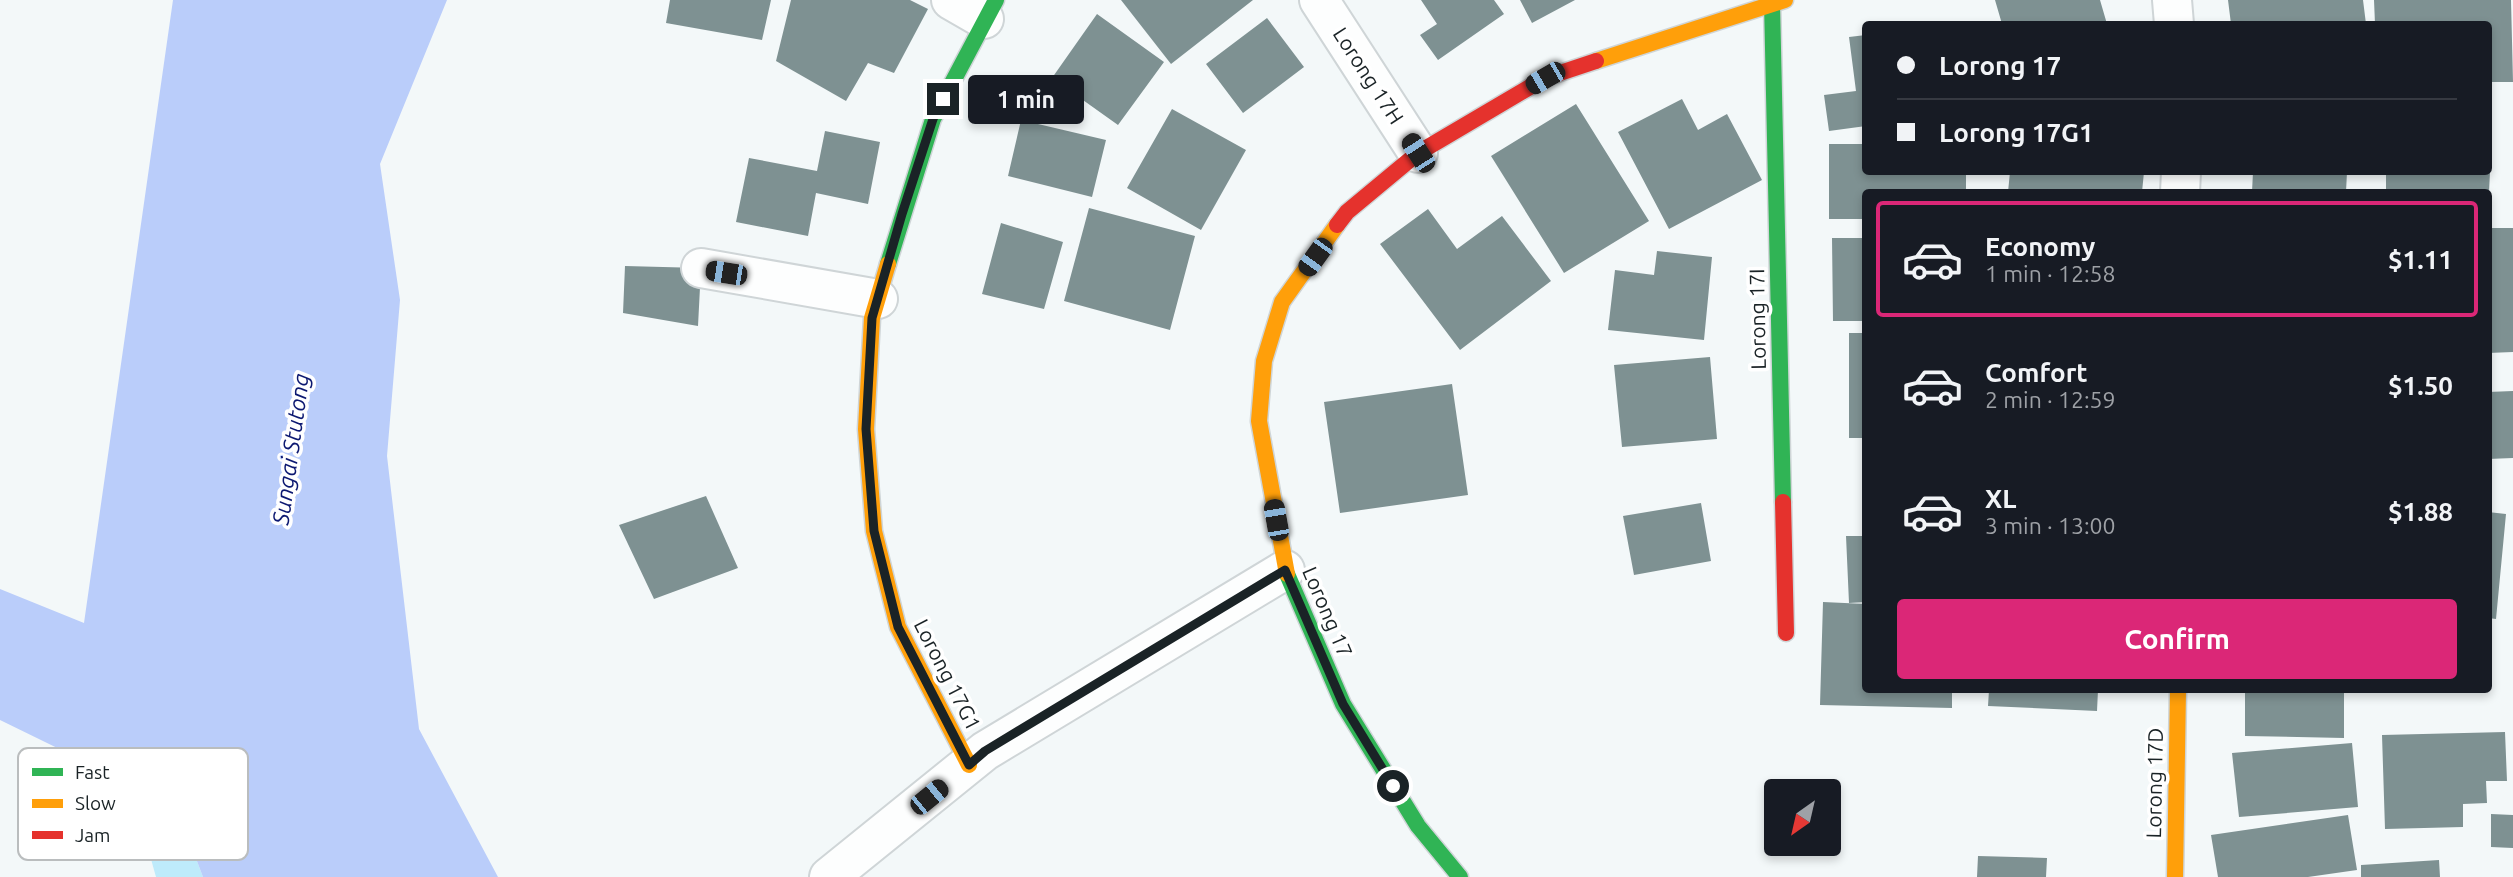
<!DOCTYPE html>
<meta charset="utf-8">
<style>
body{margin:0;font-family:Ubuntu,sans-serif;background:#242831;color:#f1f3f6;height:100vh;display:flex;flex-direction:column;font-size:26px;white-space:nowrap}
*{box-sizing:border-box;margin:0}
p{font-size:23px;color:#9ea1a6}
.icon{flex:none;width:38px;height:38px;fill:none;stroke:currentColor;stroke-width:2;stroke-linecap:round;stroke-linejoin:round}
.map{position:relative;flex:1;overflow:hidden}
.details{position:absolute;left:1862px;top:189px;width:630px;height:504px;display:flex;flex-direction:column;background:#171b24;border-radius:7px;box-shadow:0 4px 10px #0003}
.details>*{flex:none}
.banner{position:absolute;left:1862px;top:21px;width:630px;height:154px;border-radius:7px;box-shadow:0 4px 10px #0003;display:grid;align-content:center;height:154px;padding:0 35px;background:#171b24}
.needle{width:46px;rotate:214deg}
.tools{position:absolute;left:1764px;top:779px;display:grid;gap:14px}
.tools a{display:grid;place-items:center;width:77px;height:77px;border-radius:7px;background:#171b24;box-shadow:0 4px 10px #0003;font-size:35px}
.end{position:absolute;width:32px;height:32px;margin:-16px;border:9px solid #1a2326;background:#fff;box-shadow:0 0 0 4px #fff}
.from{border-radius:50%}
.bubble{position:absolute;height:49px;border-radius:7px;background:#171b24;box-shadow:0 4px 10px #0003;font-size:23px;font-weight:700;line-height:49px;text-align:center}
.car{position:absolute;width:21px;height:42px;margin:-21px -10px;border-radius:9px;box-shadow:0 0 5px 2px #0007;background:linear-gradient(#222 24%,#8ab4d8 0 40%,#222 0 76%,#8ab4d8 0 86%,#222 0)}
.banner b{display:flex;align-items:center;gap:24px;height:66px;font-size:26px}
.banner b+b{border-top:2px solid #363941}
.banner i{width:18px;height:18px;background:#f1f3f6}
ul{padding:12px 0 0;list-style:none}
li{display:flex;align-items:center;gap:21px;height:116px;margin:0 14px 10px;padding:0 21px;border:4px solid transparent;border-radius:7px}
li div{flex:1}
li b{display:block;font-size:26px}
li em{font-style:normal;font-weight:700}
li.selected{border-color:#db2777}
li>.icon{width:63px;height:63px;stroke-width:1.5}
.cta{display:flex;gap:14px;margin-top:auto;padding:14px 35px}
.cta a{flex:1;height:80px;border-radius:7px;background:#db2777;color:#fff;font-size:28px;font-weight:700;line-height:80px;text-align:center}
.map>svg:first-child{display:block}
.green{fill:#beebfb}
.water{fill:#bacdfa}
.building{fill:#7e9192}
.lines{fill:none;stroke-linecap:round;stroke-linejoin:round}
.street-casing{stroke:#cfd5d7;stroke-width:42}
.fast-casing{stroke:#cfd5d7;stroke-width:19}
.slow-casing{stroke:#cfd5d7;stroke-width:19}
.jam-casing{stroke:#cfd5d7;stroke-width:19}
.street{stroke:#fdfefe;stroke-width:38}
.fast{stroke:#30b455;stroke-width:16}
.slow{stroke:#ff9f0a;stroke-width:16}
.jam{stroke:#e5322d;stroke-width:16}
.route{stroke:#1a2326;stroke-width:9}
.labels{text-anchor:middle;stroke-width:7;stroke-linejoin:round;paint-order:stroke}
.street-label{font-size:21px;fill:#1a2326;stroke:#fff}
.water-label{font-size:23px;font-style:italic;fill:#0c1871;stroke:#fff}
.key{fill:#fff;stroke:#babdbe;stroke-width:2}
.key-label{font-size:19px;fill:#1a2326}
</style>
<div class="map">
<svg width="2513" height="877" viewBox="0 0 2513 877">
<rect width="100%" height="100%" fill="#f3f8f9"/>
<path class="green" d="M 176,806 L 203,877 L 156,877 L 144,834 Z"/>
<path class="water" d="M 173,0 L 447,0 L 380,164 L 400,300 L 387,456 L 419,729 L 498,877 L 203,877 L 176,806 L 0,720 L 0,589 L 84,623 Z"/>
<path class="building" d="M 670,0 L 771,0 L 762,40 L 666,23 Z
M 791,0 L 910,0 L 928,9 L 894,73 L 868,63 L 846,101 L 776,61 Z
M 1121,0 L 1253,0 L 1171,64 Z
M 1421,0 L 1494,0 L 1504,14 L 1438,60 L 1420,35 L 1437,24 Z
M 1520,0 L 1575,0 L 1532,23 Z
M 1995,0 L 2100,0 L 2107,24 L 2002,24 Z
M 2228,0 L 2363,0 L 2366,24 L 2231,24 Z
M 2374,0 L 2511,0 L 2513,82 L 2488,82 L 2488,24 L 2375,24 Z
M 1097,14 L 1164,62 L 1118,125 L 1052,78 Z
M 1267,18 L 1304,67 L 1243,113 L 1206,64 Z
M 1866,35 L 1866,126 L 1829,131 L 1824,95 L 1856,91 L 1849,37 Z
M 1682,99 L 1698,130 L 1727,114 L 1762,180 L 1669,229 L 1618,132 Z
M 1576,104 L 1649,221 L 1564,273 L 1491,156 Z
M 1172,109 L 1246,150 L 1201,230 L 1127,188 Z
M 1021,120 L 1106,140 L 1092,197 L 1008,176 Z
M 825,131 L 880,142 L 868,204 L 816,193 L 808,236 L 736,222 L 749,158 L 817,171 Z
M 1829,144 L 1866,144 L 1866,172 L 1966,172 L 1966,192 L 1866,192 L 1866,219 L 1829,219 Z
M 2010,172 L 2144,172 L 2142,192 L 2008,192 Z
M 2253,172 L 2347,172 L 2346,192 L 2252,192 Z
M 2386,172 L 2490,172 L 2489,192 L 2386,192 Z
M 1089,208 L 1195,236 L 1170,330 L 1064,301 Z
M 1428,209 L 1457,249 L 1502,216 L 1551,281 L 1460,350 L 1380,244 Z
M 1001,223 L 1063,242 L 1044,309 L 982,294 Z
M 2488,228 L 2513,228 L 2513,352 L 2488,353 Z
M 1832,238 L 1866,238 L 1866,321 L 1833,321 Z
M 1657,251 L 1712,257 L 1704,340 L 1608,330 L 1615,270 L 1654,275 Z
M 625,266 L 701,268 L 698,326 L 623,313 Z
M 1849,333 L 1866,333 L 1866,438 L 1849,438 Z
M 1710,357 L 1717,439 L 1622,447 L 1614,365 Z
M 1452,384 L 1468,495 L 1340,513 L 1324,402 Z
M 2513,391 L 2513,458 L 2488,459 L 2488,392 Z
M 706,496 L 738,568 L 654,599 L 619,525 Z
M 1701,503 L 1711,561 L 1634,575 L 1623,516 Z
M 2488,512 L 2506,514 L 2496,619 L 2488,618 Z
M 1846,536 L 1866,536 L 1866,602 L 1849,603 Z
M 1823,602 L 1866,604 L 1866,690 L 1952,690 L 1952,708 L 1820,705 Z
M 1989,690 L 2098,690 L 2097,711 L 1988,706 Z
M 2245,690 L 2344,690 L 2344,738 L 2245,736 Z
M 2505,732 L 2507,781 L 2486,781 L 2487,803 L 2463,804 L 2463,827 L 2385,829 L 2382,735 Z
M 2352,743 L 2358,807 L 2239,817 L 2232,753 Z
M 2491,814 L 2513,815 L 2513,848 L 2491,847 Z
M 2348,815 L 2357,870 L 2308,877 L 2218,877 L 2211,835 Z
M 1978,856 L 2047,858 L 2046,877 L 1977,877 Z
M 2439,860 L 2440,877 L 2361,877 L 2361,865 Z"/>
<g class="lines">
<defs>
<path id="street" d="M 951,0 L 984,19
M 1319,0 L 1418,153
M 2172,0 L 2174,24
M 2180,192 L 2181,172
M 701,268 L 878,299
M 829,877 L 985,751 L 1285,570"/>
<path id="fast" d="M 1772,3 L 1783,502
M 888,264 L 933,119 L 996,0
M 1287,574 L 1343,704 L 1418,826 L 1460,877"/>
<path id="slow" d="M 1596,61 L 1785,0
M 888,264 L 872,318 L 866,429 L 874,531 L 898,627 L 969,765
M 1287,574 L 1259,421 L 1264,361 L 1282,302 L 1337,225
M 2175,877 L 2178,690"/>
<path id="jam" d="M 1337,225 L 1347,212 L 1418,153 L 1545,78 L 1596,61
M 1783,502 L 1786,633"/>
</defs>
<use href="#street" class="street-casing"/>
<use href="#fast" class="fast-casing"/>
<use href="#slow" class="slow-casing"/>
<use href="#jam" class="jam-casing"/>
<use href="#street" class="street"/>
<use href="#fast" class="fast"/>
<use href="#slow" class="slow"/>
<use href="#jam" class="jam"/>
</g>
<g class="lines">
<path class="route" d="M 943,99 L 933,119 L 902,214 L 872,318 L 866,429 L 874,531 L 898,627 L 969,765 L 985,751 L 1285,570 L 1343,704 L 1393,786"/>
</g>
<g class="labels">
<g class="street-label">
<text transform="translate(1368 76) rotate(57)" y="7">Lorong 17H</text>
<text transform="translate(1758 319) rotate(-91)" y="7">Lorong 17I</text>
<text transform="translate(1327 612) rotate(67)" y="7">Lorong 17</text>
<text transform="translate(947 675) rotate(63)" y="7">Lorong 17G1</text>
<text transform="translate(2155 783) rotate(-89)" y="7">Lorong 17D</text>
</g>
<g class="water-label">
<text transform="translate(291 449) rotate(-82)" y="8">Sungai Stutong</text>
</g>
</g>
<rect x="18" y="748" width="230" height="112" rx="10" class="key"/>
<rect x="32" y="768" width="31" height="8" fill="#30b455"/>
<rect x="32" y="799" width="31" height="9" fill="#ff9f0a"/>
<rect x="32" y="831" width="31" height="8" fill="#e5322d"/>
<g class="key-label">
<text x="75" y="779">Fast</text>
<text x="75" y="810">Slow</text>
<text x="75" y="842">Jam</text>
</g>
</svg>
<div class="tools">
<a><svg class="needle" viewBox="-14 -14 28 28"><path d="M0-13l5 13h-10z" fill="#e53935"/><path d="M0 13l5-13h-10z" fill="#9ea1a6"/></svg></a>
</div>
<i class="end from" style="left:1393px;top:786px"></i>
<i class="end" style="left:943px;top:99px"></i>
<div class="bubble" style="left:968px;top:75px;width:116px">1 min</div>
<i class="car" style="left:1545px;top:78px;rotate:240deg"></i>
<i class="car" style="left:1418px;top:153px;rotate:327deg"></i>
<i class="car" style="left:1315px;top:257px;rotate:216deg"></i>
<i class="car" style="left:726px;top:273px;rotate:279deg"></i>
<i class="car" style="left:1276px;top:520px;rotate:350deg"></i>
<i class="car" style="left:929px;top:797px;rotate:51deg"></i>
<div class="banner">
<b><i class="from"></i>Lorong 17</b>
<b><i></i>Lorong 17G1</b>
</div>
<section class="details">
<ul>
<li class="selected"><svg class="icon" aria-label="car" viewBox="0 0 24 24"><path d="M5 17H2v-5l4-1 3-4h7l3 4 3 1v5h-3M9 17h6M6 11h13"/><circle cx="7" cy="17" r="2"/><circle cx="17" cy="17" r="2"/></svg><div><b>Economy</b><p>1 min · 12:58</p></div><em>$1.11</em></li>
<li><svg class="icon" aria-label="car" viewBox="0 0 24 24"><path d="M5 17H2v-5l4-1 3-4h7l3 4 3 1v5h-3M9 17h6M6 11h13"/><circle cx="7" cy="17" r="2"/><circle cx="17" cy="17" r="2"/></svg><div><b>Comfort</b><p>2 min · 12:59</p></div><em>$1.50</em></li>
<li><svg class="icon" aria-label="car" viewBox="0 0 24 24"><path d="M5 17H2v-5l4-1 3-4h7l3 4 3 1v5h-3M9 17h6M6 11h13"/><circle cx="7" cy="17" r="2"/><circle cx="17" cy="17" r="2"/></svg><div><b>XL</b><p>3 min · 13:00</p></div><em>$1.88</em></li>
</ul>
<div class="cta"><a>Confirm</a></div>
</section>
</div>
